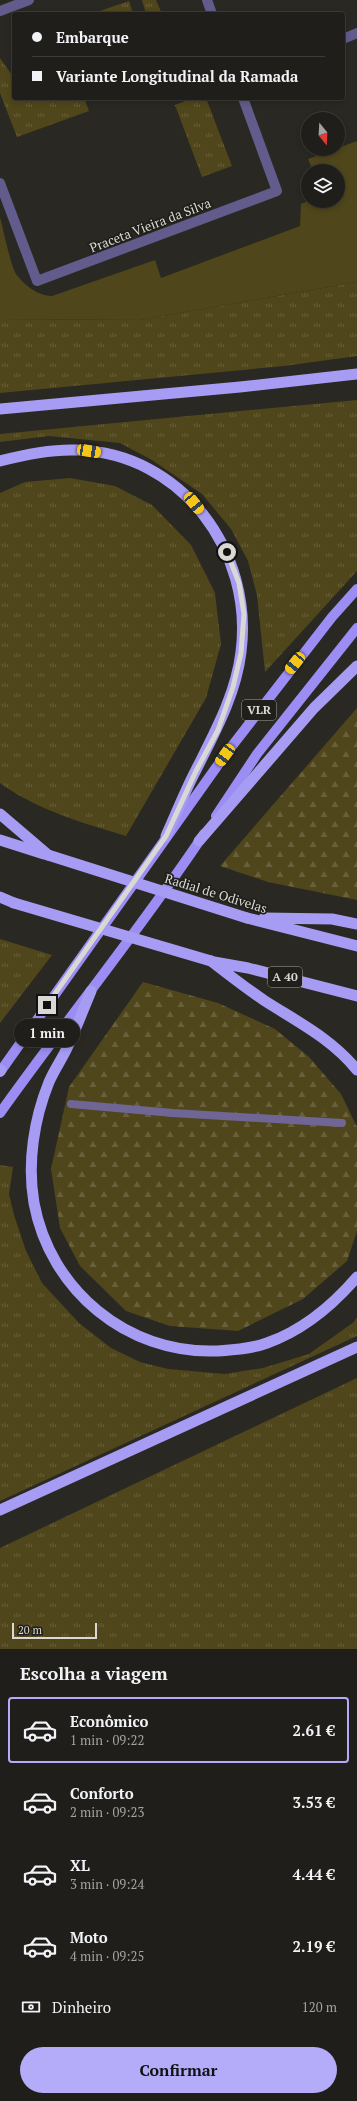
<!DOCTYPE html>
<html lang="pt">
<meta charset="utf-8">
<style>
body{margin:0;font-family:"PT Serif",serif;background:#2d2b27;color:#f1f3f6;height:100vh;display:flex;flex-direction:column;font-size:15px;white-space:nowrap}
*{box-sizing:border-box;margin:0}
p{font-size:13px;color:#a2a2a2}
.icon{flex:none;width:22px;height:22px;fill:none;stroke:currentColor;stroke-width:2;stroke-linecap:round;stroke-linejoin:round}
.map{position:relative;height:1649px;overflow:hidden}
.sheet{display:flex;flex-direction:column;background:#201e1a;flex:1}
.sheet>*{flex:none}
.hud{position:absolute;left:12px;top:12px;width:333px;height:88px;border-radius:4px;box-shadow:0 2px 6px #0003,0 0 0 1px #3d3c39;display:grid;align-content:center;height:88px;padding:0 20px;background:#201e1a}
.needle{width:26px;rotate:162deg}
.buttons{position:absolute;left:301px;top:112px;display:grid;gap:8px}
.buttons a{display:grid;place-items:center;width:44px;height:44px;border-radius:50%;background:#201e1a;box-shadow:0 2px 6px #0003,0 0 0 1px #3d3c39;font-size:20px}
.scale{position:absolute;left:12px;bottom:10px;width:85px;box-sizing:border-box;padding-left:4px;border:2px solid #d9d8d5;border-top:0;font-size:11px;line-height:14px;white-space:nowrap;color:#d9d8d5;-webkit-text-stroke:3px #201f19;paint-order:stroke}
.end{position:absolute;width:18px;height:18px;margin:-9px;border:5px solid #d9d8d5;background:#111;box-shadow:0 0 0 2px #111}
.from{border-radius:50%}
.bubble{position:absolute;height:28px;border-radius:14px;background:#201e1a;box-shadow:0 2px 6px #0003,0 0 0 1px #3d3c39;font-size:13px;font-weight:600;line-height:28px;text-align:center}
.car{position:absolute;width:12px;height:24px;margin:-12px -6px;border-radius:5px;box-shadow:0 0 3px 1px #0007;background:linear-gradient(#f5c518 24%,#345 0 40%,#f5c518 0 76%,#345 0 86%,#f5c518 0)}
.hud b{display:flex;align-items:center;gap:14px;height:38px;font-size:15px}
.hud b+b{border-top:1px solid #3d3c39}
.hud i{width:10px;height:10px;background:#f1f3f6}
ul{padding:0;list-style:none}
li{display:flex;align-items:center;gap:12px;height:66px;margin:0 8px 6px;padding:0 12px;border:2px solid transparent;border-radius:4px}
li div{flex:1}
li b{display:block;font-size:15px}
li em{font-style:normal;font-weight:600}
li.on{border-color:#b4acf9}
li>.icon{width:36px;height:36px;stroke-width:1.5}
h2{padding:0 20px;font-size:18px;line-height:48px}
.pay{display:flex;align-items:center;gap:10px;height:44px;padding:0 20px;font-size:15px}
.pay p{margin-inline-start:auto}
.primary-button{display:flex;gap:8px;margin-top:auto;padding:8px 20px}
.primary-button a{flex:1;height:46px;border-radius:24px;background:#b4acf9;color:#111;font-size:16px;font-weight:600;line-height:46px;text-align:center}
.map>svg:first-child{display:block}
.grass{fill:url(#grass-tufts)}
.forest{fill:url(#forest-firs)}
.green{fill:#50461b}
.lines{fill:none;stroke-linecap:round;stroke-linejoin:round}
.stream{stroke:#6f6695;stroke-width:8}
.minor{stroke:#625c8d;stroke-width:10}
.primary{stroke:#9b8df3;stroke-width:10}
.trunk{stroke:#a69cf4;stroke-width:11}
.trunk-bridge{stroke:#a69cf4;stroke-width:11}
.route{stroke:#d9d8d5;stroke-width:5}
.labels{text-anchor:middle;stroke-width:3.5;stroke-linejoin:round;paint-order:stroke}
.shield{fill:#201f19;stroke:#a2a09d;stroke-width:1}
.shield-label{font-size:12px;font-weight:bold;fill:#d9d8d5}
.street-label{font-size:13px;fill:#d9d8d5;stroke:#201f19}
</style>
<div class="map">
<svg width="357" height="1649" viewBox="0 0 357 1649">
<defs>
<pattern id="grass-tufts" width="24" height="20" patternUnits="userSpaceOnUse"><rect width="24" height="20" fill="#50461b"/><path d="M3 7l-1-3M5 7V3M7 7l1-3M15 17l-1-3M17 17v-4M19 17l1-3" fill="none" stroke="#69603b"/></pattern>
<pattern id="forest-firs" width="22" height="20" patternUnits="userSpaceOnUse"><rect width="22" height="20" fill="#50461b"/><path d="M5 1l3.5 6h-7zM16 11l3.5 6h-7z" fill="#69603b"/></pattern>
</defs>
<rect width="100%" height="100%" fill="#2a2822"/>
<path class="grass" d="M 142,0 L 156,0 L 162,14 L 146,14 Z
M 129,1 L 133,14 L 91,14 Z
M 0,58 L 14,78 L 14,98 L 44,98 L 52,101 L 84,98 L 89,111 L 17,137 L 0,93 Z
M 193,98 L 206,98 L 232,166 L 202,177 L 175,105 Z
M 357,282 L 357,356 L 284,366 L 0,393 L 0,319 L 140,320 Z
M 357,400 L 357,571 L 265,672 L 257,595 L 248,561 L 231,529 L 202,494 L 152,460 L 120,443 L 49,436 L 0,442 L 0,434 Z
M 70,478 L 115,486 L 152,505 L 191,545 L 215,593 L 221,644 L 206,698 L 126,836 C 83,823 37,810 0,783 L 0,493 L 25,482 Z
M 0,939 L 52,955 L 0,1023 Z
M 0,1165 L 13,1167 L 9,1194 L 14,1215 L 26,1251 L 42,1283 L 79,1323 L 111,1348 L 140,1362 L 168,1369 L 225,1374 L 263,1368 L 309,1354 L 354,1322 L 357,1317 L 357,1336 L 0,1501 Z
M 357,1378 L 357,1649 L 0,1649 L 0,1548 Z"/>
<path class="forest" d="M 357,708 L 357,900 L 268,882 L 220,866 Z
M 143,982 L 218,1003 L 275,1029 L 309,1057 L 341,1094 L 357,1127 L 357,1231 L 347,1261 L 303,1299 L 238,1331 L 170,1326 L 126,1311 L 80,1266 L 60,1228 L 51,1169 L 69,1087 Z"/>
<path class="green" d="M 357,141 L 357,282 L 140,320 L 0,319 L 0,217 C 3,229 11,266 16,274 C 24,285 38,296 52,296 L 155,260 L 161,278 L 300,226 L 301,204 L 308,201 L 338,201 L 338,171 L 313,171 L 308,159 Z"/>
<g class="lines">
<path class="stream" d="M 71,1104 L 173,1113 L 342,1123"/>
<path class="minor" d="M 207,0 L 212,14
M 0,11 L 29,0
M 343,39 L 357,33
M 0,183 L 37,281 L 277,191 L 243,98"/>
<path class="primary" d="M 216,816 L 257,754 L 357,628
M 0,1072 L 225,755 L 332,617 L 357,589
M 0,1113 C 67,1019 140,930 204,834"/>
<path class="trunk" d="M 0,409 L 240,387 L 357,374
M 0,461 C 26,454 51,449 77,450 C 182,453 254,552 241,652 C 236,694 215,732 196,770 C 185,791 176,814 166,836
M 0,814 L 48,855
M 0,840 L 44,854
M 199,841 L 314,708 L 357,666
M 0,897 L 14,903
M 247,918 L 357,946
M 264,918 L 332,919 L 357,924
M 211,961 C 229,975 247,989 265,1001 C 298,1022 332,1039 357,1070
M 214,962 L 248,968 L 357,996
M 91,991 C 83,1010 76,1029 67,1048 C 62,1059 54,1070 49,1082 C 34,1119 27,1163 34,1203 C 50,1290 127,1354 216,1351 C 232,1350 251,1349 267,1343 C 304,1330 332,1306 357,1277
M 0,1071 L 1,1070
M 0,1510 L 357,1347"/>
<path class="trunk-bridge" d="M 48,855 L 247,918
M 14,903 L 211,961"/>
</g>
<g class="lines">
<path class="route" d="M 47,1005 L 166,836 L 196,771 L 218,730 L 233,687 L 241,653 L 244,614 L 239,583 L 227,552"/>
</g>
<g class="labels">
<g class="shield">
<rect x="242" y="700" width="34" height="20" rx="3"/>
<rect x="268" y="967" width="34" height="20" rx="3"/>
</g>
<g class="shield-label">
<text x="259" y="714">VLR</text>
<text x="285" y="981">A 40</text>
</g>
<g class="street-label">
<text transform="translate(150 225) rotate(-21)" y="5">Praceta Vieira da Silva</text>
<text transform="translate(216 893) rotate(17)" y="5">Radial de Odivelas</text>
</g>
</g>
</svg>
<div class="buttons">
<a><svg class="needle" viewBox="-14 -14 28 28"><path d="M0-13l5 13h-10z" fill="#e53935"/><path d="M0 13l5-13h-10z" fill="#a2a2a2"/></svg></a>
<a><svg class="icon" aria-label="layers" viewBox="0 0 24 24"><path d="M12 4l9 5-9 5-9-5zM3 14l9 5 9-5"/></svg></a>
</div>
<div class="scale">20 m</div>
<i class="end from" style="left:227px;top:552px"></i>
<i class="end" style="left:47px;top:1005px"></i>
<div class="bubble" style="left:14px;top:1019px;width:66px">1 min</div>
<i class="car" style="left:89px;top:451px;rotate:99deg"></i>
<i class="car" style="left:194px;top:503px;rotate:141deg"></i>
<i class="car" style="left:295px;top:663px;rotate:219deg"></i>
<i class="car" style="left:225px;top:755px;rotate:216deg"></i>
<div class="hud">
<b><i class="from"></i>Embarque</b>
<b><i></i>Variante Longitudinal da Ramada</b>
</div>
</div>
<section class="sheet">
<h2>Escolha a viagem</h2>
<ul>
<li class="on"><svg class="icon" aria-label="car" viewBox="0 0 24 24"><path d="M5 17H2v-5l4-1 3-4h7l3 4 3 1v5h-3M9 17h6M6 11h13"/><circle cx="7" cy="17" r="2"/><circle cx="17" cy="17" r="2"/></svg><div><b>Econômico</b><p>1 min · 09:22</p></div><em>2.61 €</em></li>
<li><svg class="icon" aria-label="car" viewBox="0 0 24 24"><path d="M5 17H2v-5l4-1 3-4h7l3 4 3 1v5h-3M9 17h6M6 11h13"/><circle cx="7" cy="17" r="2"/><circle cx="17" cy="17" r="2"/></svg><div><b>Conforto</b><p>2 min · 09:23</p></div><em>3.53 €</em></li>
<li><svg class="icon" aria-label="car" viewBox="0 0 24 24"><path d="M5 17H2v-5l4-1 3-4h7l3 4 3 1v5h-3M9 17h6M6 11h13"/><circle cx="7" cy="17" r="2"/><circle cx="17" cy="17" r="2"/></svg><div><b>XL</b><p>3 min · 09:24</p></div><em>4.44 €</em></li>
<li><svg class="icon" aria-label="car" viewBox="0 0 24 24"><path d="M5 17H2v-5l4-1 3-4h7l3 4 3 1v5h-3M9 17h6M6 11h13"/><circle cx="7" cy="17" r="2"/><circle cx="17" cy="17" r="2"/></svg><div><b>Moto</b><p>4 min · 09:25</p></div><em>2.19 €</em></li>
</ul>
<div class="pay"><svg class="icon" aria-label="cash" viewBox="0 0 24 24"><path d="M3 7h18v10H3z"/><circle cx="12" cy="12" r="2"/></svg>Dinheiro<p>120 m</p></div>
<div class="primary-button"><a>Confirmar</a></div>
</section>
